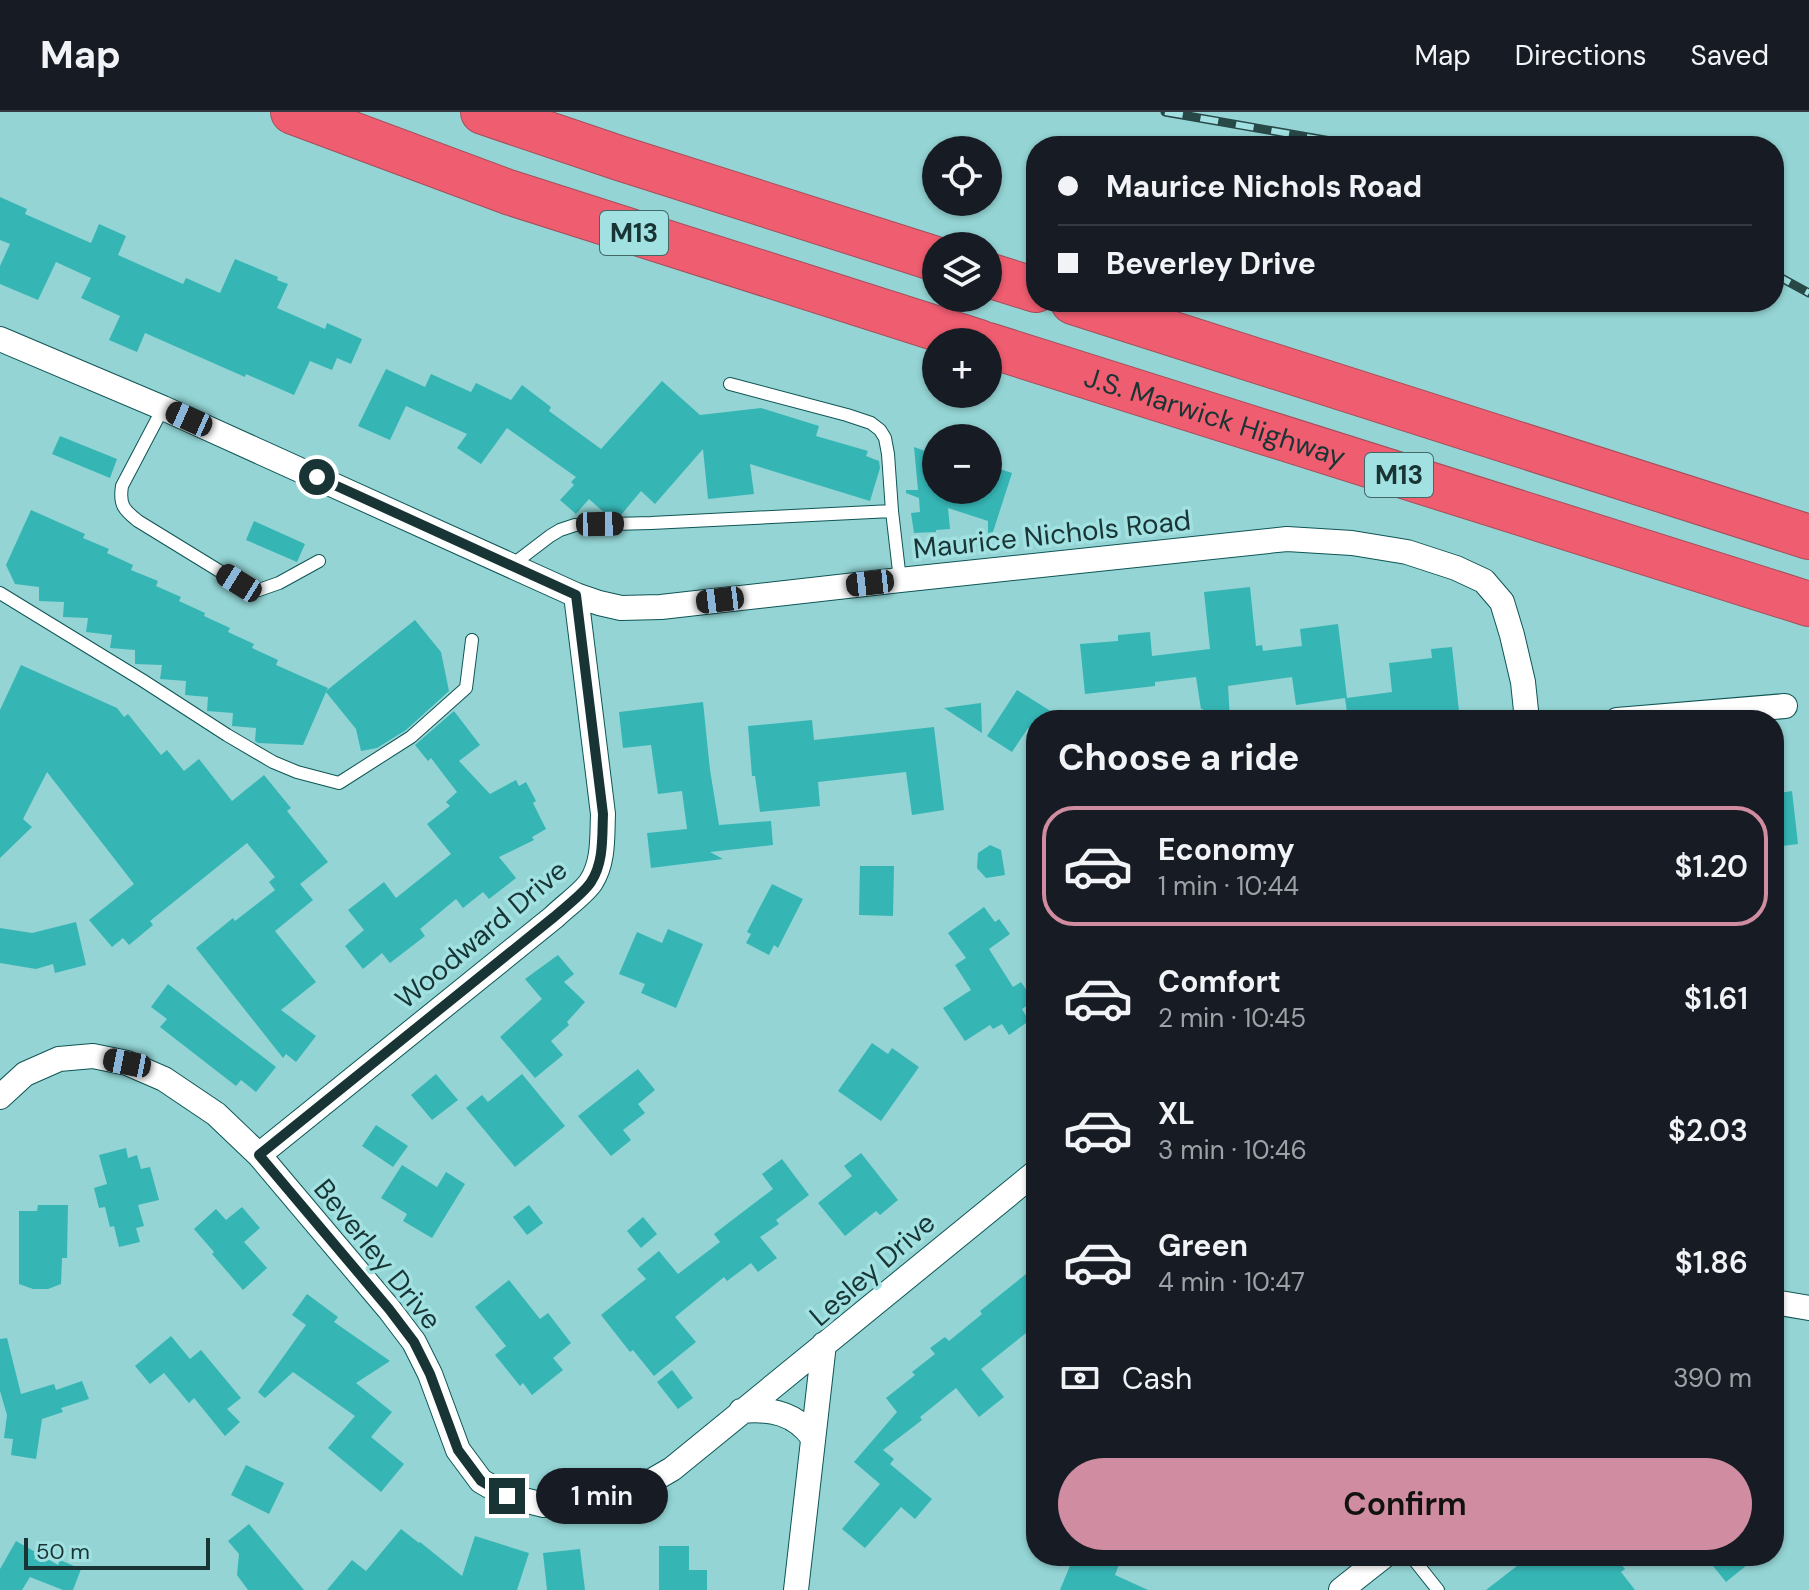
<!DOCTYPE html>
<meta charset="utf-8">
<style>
body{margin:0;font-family:"DM Sans",sans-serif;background:#20242c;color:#f1f3f6;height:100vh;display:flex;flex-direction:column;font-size:30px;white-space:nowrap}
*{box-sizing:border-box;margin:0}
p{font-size:26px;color:#9ea1a6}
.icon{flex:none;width:44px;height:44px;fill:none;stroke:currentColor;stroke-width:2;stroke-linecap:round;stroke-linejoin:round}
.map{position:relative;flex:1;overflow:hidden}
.drawer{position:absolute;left:1026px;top:598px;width:758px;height:856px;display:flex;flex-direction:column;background:#171b24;border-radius:32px;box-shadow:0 2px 6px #0004}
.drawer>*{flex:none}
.top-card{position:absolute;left:1026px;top:24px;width:758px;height:176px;border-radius:32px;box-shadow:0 2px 6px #0004;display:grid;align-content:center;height:176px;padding:0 32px;background:#171b24}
.buttons{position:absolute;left:922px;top:24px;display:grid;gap:16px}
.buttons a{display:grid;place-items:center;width:80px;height:80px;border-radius:50%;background:#171b24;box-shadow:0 2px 6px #0004;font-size:40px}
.scale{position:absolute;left:24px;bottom:20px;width:186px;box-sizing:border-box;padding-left:8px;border:4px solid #193434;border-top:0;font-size:22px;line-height:28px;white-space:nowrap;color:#193434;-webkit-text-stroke:6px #a1e1e1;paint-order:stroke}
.end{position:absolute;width:36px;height:36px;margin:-18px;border:10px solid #193434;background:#fff;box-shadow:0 0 0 4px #fff}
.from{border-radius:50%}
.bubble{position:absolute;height:56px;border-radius:28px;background:#171b24;box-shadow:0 2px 6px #0004;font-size:26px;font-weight:600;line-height:56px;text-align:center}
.car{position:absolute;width:24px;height:48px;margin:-24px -12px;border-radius:10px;box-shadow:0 0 6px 2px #0007;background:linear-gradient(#222 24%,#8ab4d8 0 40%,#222 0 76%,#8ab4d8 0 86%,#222 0)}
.top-card b{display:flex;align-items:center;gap:28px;height:76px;font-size:30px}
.top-card b+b{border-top:2px solid #363941}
.top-card i{width:20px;height:20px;background:#f1f3f6}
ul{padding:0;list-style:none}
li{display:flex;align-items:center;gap:24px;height:120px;margin:0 16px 12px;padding:0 16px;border:4px solid transparent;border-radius:32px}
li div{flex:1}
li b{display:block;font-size:30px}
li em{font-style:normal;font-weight:600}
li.selected{border-color:#d08ca0}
li>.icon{width:72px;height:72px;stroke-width:1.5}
h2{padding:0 32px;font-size:36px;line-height:96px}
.pay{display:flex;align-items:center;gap:20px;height:88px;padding:0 32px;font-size:30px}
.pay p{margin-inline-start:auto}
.primary-button{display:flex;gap:16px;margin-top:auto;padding:16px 32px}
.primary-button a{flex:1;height:92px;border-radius:48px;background:#d08ca0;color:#111;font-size:32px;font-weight:600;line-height:92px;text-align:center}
header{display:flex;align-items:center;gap:48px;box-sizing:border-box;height:112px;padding:0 40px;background:#171b24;border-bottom:2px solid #363941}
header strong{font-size:38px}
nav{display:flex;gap:44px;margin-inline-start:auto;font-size:28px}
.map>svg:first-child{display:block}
.building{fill:#36b5b5}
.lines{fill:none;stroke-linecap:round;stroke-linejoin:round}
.lane-casing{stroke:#0e5555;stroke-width:14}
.street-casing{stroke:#0e5555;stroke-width:26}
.highway-casing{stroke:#a44f5b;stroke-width:46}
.lane{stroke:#fff;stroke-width:12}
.street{stroke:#fff;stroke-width:24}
.highway{stroke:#ef5d70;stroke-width:44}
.rail-casing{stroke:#284747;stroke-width:9}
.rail{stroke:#a1e1e1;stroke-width:6;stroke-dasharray:18;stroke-linecap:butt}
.route{stroke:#193434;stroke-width:10}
.labels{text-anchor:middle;stroke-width:7;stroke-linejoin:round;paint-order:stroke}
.shield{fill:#a1e1e1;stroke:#426868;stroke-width:2}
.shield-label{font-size:26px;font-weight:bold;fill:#193434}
.street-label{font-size:28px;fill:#193434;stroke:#a1e1e1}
</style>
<header>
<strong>Map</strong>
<nav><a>Map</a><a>Directions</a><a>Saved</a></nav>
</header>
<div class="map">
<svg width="1809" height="1478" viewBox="0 0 1809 1478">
<rect width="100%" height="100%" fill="#94d4d4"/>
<path class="building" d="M 0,85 L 27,97 L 25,102 L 91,131 L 99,112 L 126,124 L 118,143 L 183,172 L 186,166 L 220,181 L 235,147 L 278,165 L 277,168 L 288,172 L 277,196 L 325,217 L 327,211 L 362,227 L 351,252 L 337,246 L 332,258 L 310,249 L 294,283 L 246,262 L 245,265 L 145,221 L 137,240 L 109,228 L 120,204 L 81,186 L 91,166 L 56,150 L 38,188 L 0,172 L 0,154 L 10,132 L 0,128 Z
M 386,257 L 425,275 L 431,262 L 471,280 L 476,271 L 511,288 L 522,273 L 551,295 L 549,299 L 601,337 L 662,269 L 700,303 L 761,296 L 819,314 L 816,324 L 868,339 L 866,344 L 879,349 L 880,356 L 870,389 L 750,352 L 754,382 L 708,387 L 703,337 L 655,392 L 641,379 L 621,403 L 607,403 L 589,387 L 576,402 L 560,388 L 574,373 L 571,370 L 576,365 L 507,316 L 481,352 L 457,336 L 467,322 L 406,294 L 390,328 L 358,314 Z
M 60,324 L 117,347 L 110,366 L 52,342 Z
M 914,335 L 936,343 L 936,378 L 988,378 L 988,353 L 1012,361 L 992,423 L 988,423 L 988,409 L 948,396 L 950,417 L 936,418 L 936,420 L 914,421 L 911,401 L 920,400 L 919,386 L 906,381 L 906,378 L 918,378 Z
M 31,398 L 85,422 L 83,426 L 109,437 L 107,441 L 133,453 L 131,458 L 158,469 L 156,474 L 181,485 L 179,489 L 205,501 L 204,504 L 230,516 L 228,520 L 254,532 L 252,536 L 278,548 L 276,553 L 328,576 L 326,579 L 415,508 L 441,540 L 449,579 L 406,618 L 377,636 L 361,639 L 356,617 L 326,580 L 303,633 L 258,631 L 255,629 L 256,616 L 232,614 L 233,601 L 207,599 L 208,585 L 185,583 L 186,569 L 160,567 L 162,553 L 135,552 L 135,538 L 110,536 L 112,523 L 86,520 L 88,506 L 63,505 L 64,490 L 39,489 L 39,475 L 15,472 L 6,453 Z
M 254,409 L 305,432 L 297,450 L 246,428 Z
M 1250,475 L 1256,534 L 1262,533 L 1263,539 L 1302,534 L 1300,517 L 1338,512 L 1347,586 L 1392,580 L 1389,551 L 1432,546 L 1431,537 L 1452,535 L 1460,608 L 1348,608 L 1345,586 L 1296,593 L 1292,565 L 1228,574 L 1230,608 L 1204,608 L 1203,597 L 1201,597 L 1196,565 L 1155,570 L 1155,574 L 1085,582 L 1080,532 L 1118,529 L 1118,523 L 1150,520 L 1152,544 L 1210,537 L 1204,480 Z
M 21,553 L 117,596 L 124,605 L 128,602 L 161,643 L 167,638 L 184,659 L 199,647 L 232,689 L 264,663 L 291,696 L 287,699 L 328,750 L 300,772 L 313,788 L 275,819 L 316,870 L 281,898 L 316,924 L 296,950 L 286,942 L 283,946 L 196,836 L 233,806 L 235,809 L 275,778 L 269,770 L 275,765 L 247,731 L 150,809 L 153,813 L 129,833 L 123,826 L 112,835 L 89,808 L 134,772 L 47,660 L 23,707 L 32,715 L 0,746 L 0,598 Z
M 1017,578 L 1065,608 L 1036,608 L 1036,622 L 1028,616 L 1012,640 L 987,624 Z
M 703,590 L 710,658 L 719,713 L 771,709 L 773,733 L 710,740 L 723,747 L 651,756 L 647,721 L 687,717 L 682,679 L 658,682 L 651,633 L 623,636 L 619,600 Z
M 981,591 L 982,621 L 944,596 Z
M 454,599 L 480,633 L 459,649 L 490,682 L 516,668 L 519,674 L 526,670 L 536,689 L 533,691 L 546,717 L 532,725 L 534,728 L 499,745 L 516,766 L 489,787 L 483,780 L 463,796 L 456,787 L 420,817 L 425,824 L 390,851 L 382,841 L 363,857 L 345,834 L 364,818 L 348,798 L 384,770 L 396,786 L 451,742 L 427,712 L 450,694 L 446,690 L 457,680 L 431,646 L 428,649 L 415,633 Z
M 812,608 L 814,628 L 934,615 L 944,698 L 912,703 L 906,660 L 818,670 L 820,694 L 760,700 L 755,664 L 752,664 L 748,614 Z
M 1792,679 L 1798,732 L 1774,735 L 1774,682 Z
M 990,733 L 1001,738 L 1005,763 L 986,766 L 977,756 L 978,741 Z
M 860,754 L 894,754 L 893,804 L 859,803 Z
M 772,772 L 803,787 L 778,836 L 774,833 L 769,843 L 746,831 L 751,822 L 747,820 Z
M 984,795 L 995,810 L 999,807 L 1010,822 L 989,837 L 1013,875 L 1021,870 L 1034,889 L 1022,897 L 1029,909 L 1009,923 L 1002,912 L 993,917 L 990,913 L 965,929 L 943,896 L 971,878 L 955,853 L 966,846 L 948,821 Z
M 76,810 L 86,853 L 55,861 L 53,852 L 36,857 L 0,851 L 0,816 L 32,821 Z
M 668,817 L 703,832 L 676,896 L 641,881 L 645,872 L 619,862 L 637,820 L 662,831 Z
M 558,843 L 574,862 L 564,870 L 585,890 L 567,910 L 569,913 L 551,929 L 563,943 L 535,966 L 500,925 L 542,887 L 525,867 Z
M 168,872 L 276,955 L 256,980 L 241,968 L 236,974 L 160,915 L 167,907 L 151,895 Z
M 872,931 L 888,942 L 892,936 L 919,955 L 881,1009 L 838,979 Z
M 638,957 L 655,978 L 638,992 L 645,1001 L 623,1018 L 631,1028 L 611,1044 L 578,1004 Z
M 436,962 L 458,988 L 432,1008 L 411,983 Z
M 522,962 L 565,1014 L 515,1055 L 466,996 L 482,983 L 488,990 Z
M 376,1013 L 408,1034 L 393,1055 L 362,1034 Z
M 126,1036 L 128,1046 L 137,1043 L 141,1057 L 150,1055 L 159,1088 L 138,1093 L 144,1114 L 136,1116 L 140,1130 L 119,1135 L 114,1114 L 110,1115 L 105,1095 L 99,1096 L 94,1076 L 107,1072 L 99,1043 Z
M 861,1041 L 898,1088 L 880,1103 L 876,1099 L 845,1124 L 818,1091 L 852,1064 L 844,1054 Z
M 782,1047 L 809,1083 L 776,1108 L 779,1112 L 760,1125 L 777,1146 L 758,1160 L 751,1151 L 727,1169 L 724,1165 L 675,1205 L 696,1230 L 654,1264 L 633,1238 L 630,1240 L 601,1203 L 646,1167 L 637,1157 L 659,1139 L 678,1162 L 720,1130 L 714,1122 L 773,1077 L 762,1062 Z
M 402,1053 L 437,1075 L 446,1060 L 465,1072 L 432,1126 L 403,1109 L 407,1102 L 381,1086 Z
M 38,1093 L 68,1093 L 67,1146 L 62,1146 L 61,1172 L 48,1177 L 33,1177 L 19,1172 L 19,1099 L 37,1099 Z
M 529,1093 L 543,1111 L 527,1123 L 513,1105 Z
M 242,1095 L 260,1116 L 244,1130 L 267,1156 L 243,1178 L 212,1142 L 214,1140 L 194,1117 L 216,1097 L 226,1108 Z
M 643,1105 L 657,1122 L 641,1136 L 627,1119 Z
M 1036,1154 L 1036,1213 L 981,1257 L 1004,1285 L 979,1305 L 956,1276 L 920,1305 L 922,1308 L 883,1338 L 894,1347 L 890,1352 L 932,1387 L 915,1407 L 901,1395 L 865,1436 L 842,1417 L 880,1372 L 854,1350 L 897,1300 L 886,1286 L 915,1263 L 912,1260 L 935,1242 L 930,1236 L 945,1225 L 949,1229 L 982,1202 L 980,1199 Z
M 509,1168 L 540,1207 L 548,1201 L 571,1231 L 553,1246 L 563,1258 L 532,1283 L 523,1271 L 520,1274 L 495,1243 L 506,1234 L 475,1195 Z
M 307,1182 L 338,1205 L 334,1210 L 390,1249 L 356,1271 L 392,1300 L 371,1325 L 404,1352 L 381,1380 L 328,1336 L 355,1304 L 293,1260 L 265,1286 L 258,1280 L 306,1213 L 292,1203 Z
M 171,1224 L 190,1247 L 201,1238 L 241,1286 L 227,1297 L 240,1310 L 225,1324 L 194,1286 L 189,1291 L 164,1261 L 150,1272 L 135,1254 Z
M 7,1226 L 21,1282 L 54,1272 L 56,1278 L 82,1269 L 89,1287 L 61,1296 L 63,1300 L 42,1307 L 36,1347 L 11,1343 L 13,1327 L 4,1326 L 7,1303 L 0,1279 L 0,1227 Z
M 672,1258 L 693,1286 L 678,1297 L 657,1270 Z
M 246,1353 L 284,1371 L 269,1402 L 231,1383 Z
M 249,1412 L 304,1478 L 248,1478 L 237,1463 L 239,1442 L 228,1429 Z
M 401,1417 L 419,1431 L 420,1430 L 462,1464 L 475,1424 L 529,1441 L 517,1478 L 327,1478 L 352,1448 L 366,1459 Z
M 16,1429 L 58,1453 L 60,1448 L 81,1457 L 73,1478 L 63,1478 L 30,1465 L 22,1478 L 0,1478 L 0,1457 Z
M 659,1434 L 689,1434 L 689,1458 L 707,1458 L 707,1478 L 659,1478 Z
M 580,1437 L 585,1478 L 547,1478 L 543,1441 Z
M 1074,1444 L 1107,1444 L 1120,1450 L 1115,1463 L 1148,1478 L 1060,1478 Z
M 1530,1444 L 1614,1444 L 1625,1457 L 1621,1460 L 1635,1478 L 1486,1478 Z
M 1705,1444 L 1758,1444 L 1726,1470 Z"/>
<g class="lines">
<defs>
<path id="lane" d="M 730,272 L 847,303 L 871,311 L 880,318 L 885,326 L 888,342 L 892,399 L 900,468
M 163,296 L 122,374 C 119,393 124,398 138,409 L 239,471 L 259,478 L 279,471 L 319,449
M 512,453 L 550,424 L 560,418 L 575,413 L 651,411 L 892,399
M 0,481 L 142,568 L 227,623 L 273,650 L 297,660 L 339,671 L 411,625 L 466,576 L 472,528
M 1411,1444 L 1438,1478"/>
<path id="street" d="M 0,227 L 163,296 L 576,483 L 599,491 L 621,496 L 661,495 L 900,468 L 1287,427 L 1352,431 L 1407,440 L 1456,456 L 1484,469 L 1502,490 L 1512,523 L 1523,570 L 1527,608
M 1617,608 L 1785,594
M 0,985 L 25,962 L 59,947 L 93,944 L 127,951 L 164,967 L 216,1002 L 259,1043 L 389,1197 L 414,1230 L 430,1262 L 458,1338 L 481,1369 L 507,1384 L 544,1393 L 584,1391 L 629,1382 L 672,1357 L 1036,1060
M 259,1043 L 554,805 C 564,795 584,781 591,770 C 604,750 602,725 603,702 L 576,483
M 1774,1190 L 1809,1196
M 741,1299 C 770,1296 796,1301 813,1326
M 796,1478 L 824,1232
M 1341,1478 L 1384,1444"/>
<g id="highway">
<path d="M 293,0 L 508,80 L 979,230"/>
<path d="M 483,0 L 619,46 L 936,147"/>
<path d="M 988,163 L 1036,178"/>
<path d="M 1073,190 L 1809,425"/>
<path id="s1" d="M 988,233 L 1809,492"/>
</g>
</defs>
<use href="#lane" class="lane-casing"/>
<use href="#street" class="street-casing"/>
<use href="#highway" class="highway-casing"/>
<use href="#lane" class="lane"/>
<use href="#street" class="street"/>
<use href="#highway" class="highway"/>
<defs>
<path id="rail" d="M 1165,0 L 1359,34
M 1774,162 L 1809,181"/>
</defs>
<use href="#rail" class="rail-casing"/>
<use href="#rail" class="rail"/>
</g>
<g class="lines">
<path class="route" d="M 317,365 L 576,483 L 603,702 C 602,725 604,750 591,770 C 584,781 564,796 554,805 L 259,1043 L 389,1197 L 414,1230 L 430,1262 L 458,1338 L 481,1369 L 507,1384"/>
</g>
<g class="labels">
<g class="shield">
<rect x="600" y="99" width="68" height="44" rx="6"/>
<rect x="1365" y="341" width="68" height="44" rx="6"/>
</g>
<g class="shield-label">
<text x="634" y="130">M13</text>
<text x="1399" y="372">M13</text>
</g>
<g class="street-label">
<text dy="10" stroke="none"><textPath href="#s1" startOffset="238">J.S. Marwick Highway</textPath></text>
<text transform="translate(1052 422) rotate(-6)" y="10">Maurice Nichols Road</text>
<text transform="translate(481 822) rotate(-40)" y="10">Woodward Drive</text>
<text transform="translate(378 1142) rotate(51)" y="10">Beverley Drive</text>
<text transform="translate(872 1157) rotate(-41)" y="10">Lesley Drive</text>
</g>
</g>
</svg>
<div class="buttons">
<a><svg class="icon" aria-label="locate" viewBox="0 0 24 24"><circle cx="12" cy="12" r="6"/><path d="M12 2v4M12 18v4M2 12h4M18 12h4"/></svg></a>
<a><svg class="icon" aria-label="layers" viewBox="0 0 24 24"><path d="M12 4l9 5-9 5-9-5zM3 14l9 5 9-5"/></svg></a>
<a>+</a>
<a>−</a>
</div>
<div class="scale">50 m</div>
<i class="end from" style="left:317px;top:365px"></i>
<i class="end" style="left:507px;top:1384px"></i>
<div class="bubble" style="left:536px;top:1356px;width:132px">1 min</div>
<i class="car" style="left:189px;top:307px;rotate:294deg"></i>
<i class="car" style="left:600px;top:412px;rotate:89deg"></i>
<i class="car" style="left:239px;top:471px;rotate:302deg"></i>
<i class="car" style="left:870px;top:471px;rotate:264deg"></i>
<i class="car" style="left:720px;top:488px;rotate:263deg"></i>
<i class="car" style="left:127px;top:951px;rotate:281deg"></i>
<div class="top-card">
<b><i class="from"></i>Maurice Nichols Road</b>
<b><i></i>Beverley Drive</b>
</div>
<section class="drawer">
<h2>Choose a ride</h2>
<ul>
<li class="selected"><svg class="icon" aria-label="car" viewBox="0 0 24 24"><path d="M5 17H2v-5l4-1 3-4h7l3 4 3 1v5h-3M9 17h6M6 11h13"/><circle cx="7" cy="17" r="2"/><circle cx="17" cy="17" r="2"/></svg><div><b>Economy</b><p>1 min · 10:44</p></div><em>$1.20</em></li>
<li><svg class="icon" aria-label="car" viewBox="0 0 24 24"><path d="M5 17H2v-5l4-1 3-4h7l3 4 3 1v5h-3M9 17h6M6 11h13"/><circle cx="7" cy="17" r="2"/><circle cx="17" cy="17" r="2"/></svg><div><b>Comfort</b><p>2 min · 10:45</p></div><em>$1.61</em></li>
<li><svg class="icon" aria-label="car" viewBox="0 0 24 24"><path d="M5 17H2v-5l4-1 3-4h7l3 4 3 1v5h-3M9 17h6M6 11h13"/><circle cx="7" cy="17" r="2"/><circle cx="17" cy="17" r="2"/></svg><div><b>XL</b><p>3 min · 10:46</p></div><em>$2.03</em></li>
<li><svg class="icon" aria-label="car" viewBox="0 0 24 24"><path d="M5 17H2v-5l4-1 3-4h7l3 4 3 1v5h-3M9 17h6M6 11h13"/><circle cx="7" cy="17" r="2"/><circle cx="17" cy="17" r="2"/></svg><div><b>Green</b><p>4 min · 10:47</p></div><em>$1.86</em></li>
</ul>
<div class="pay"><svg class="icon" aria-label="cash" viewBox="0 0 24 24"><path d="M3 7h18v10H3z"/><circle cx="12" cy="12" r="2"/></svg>Cash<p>390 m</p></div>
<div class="primary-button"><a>Confirm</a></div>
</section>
</div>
